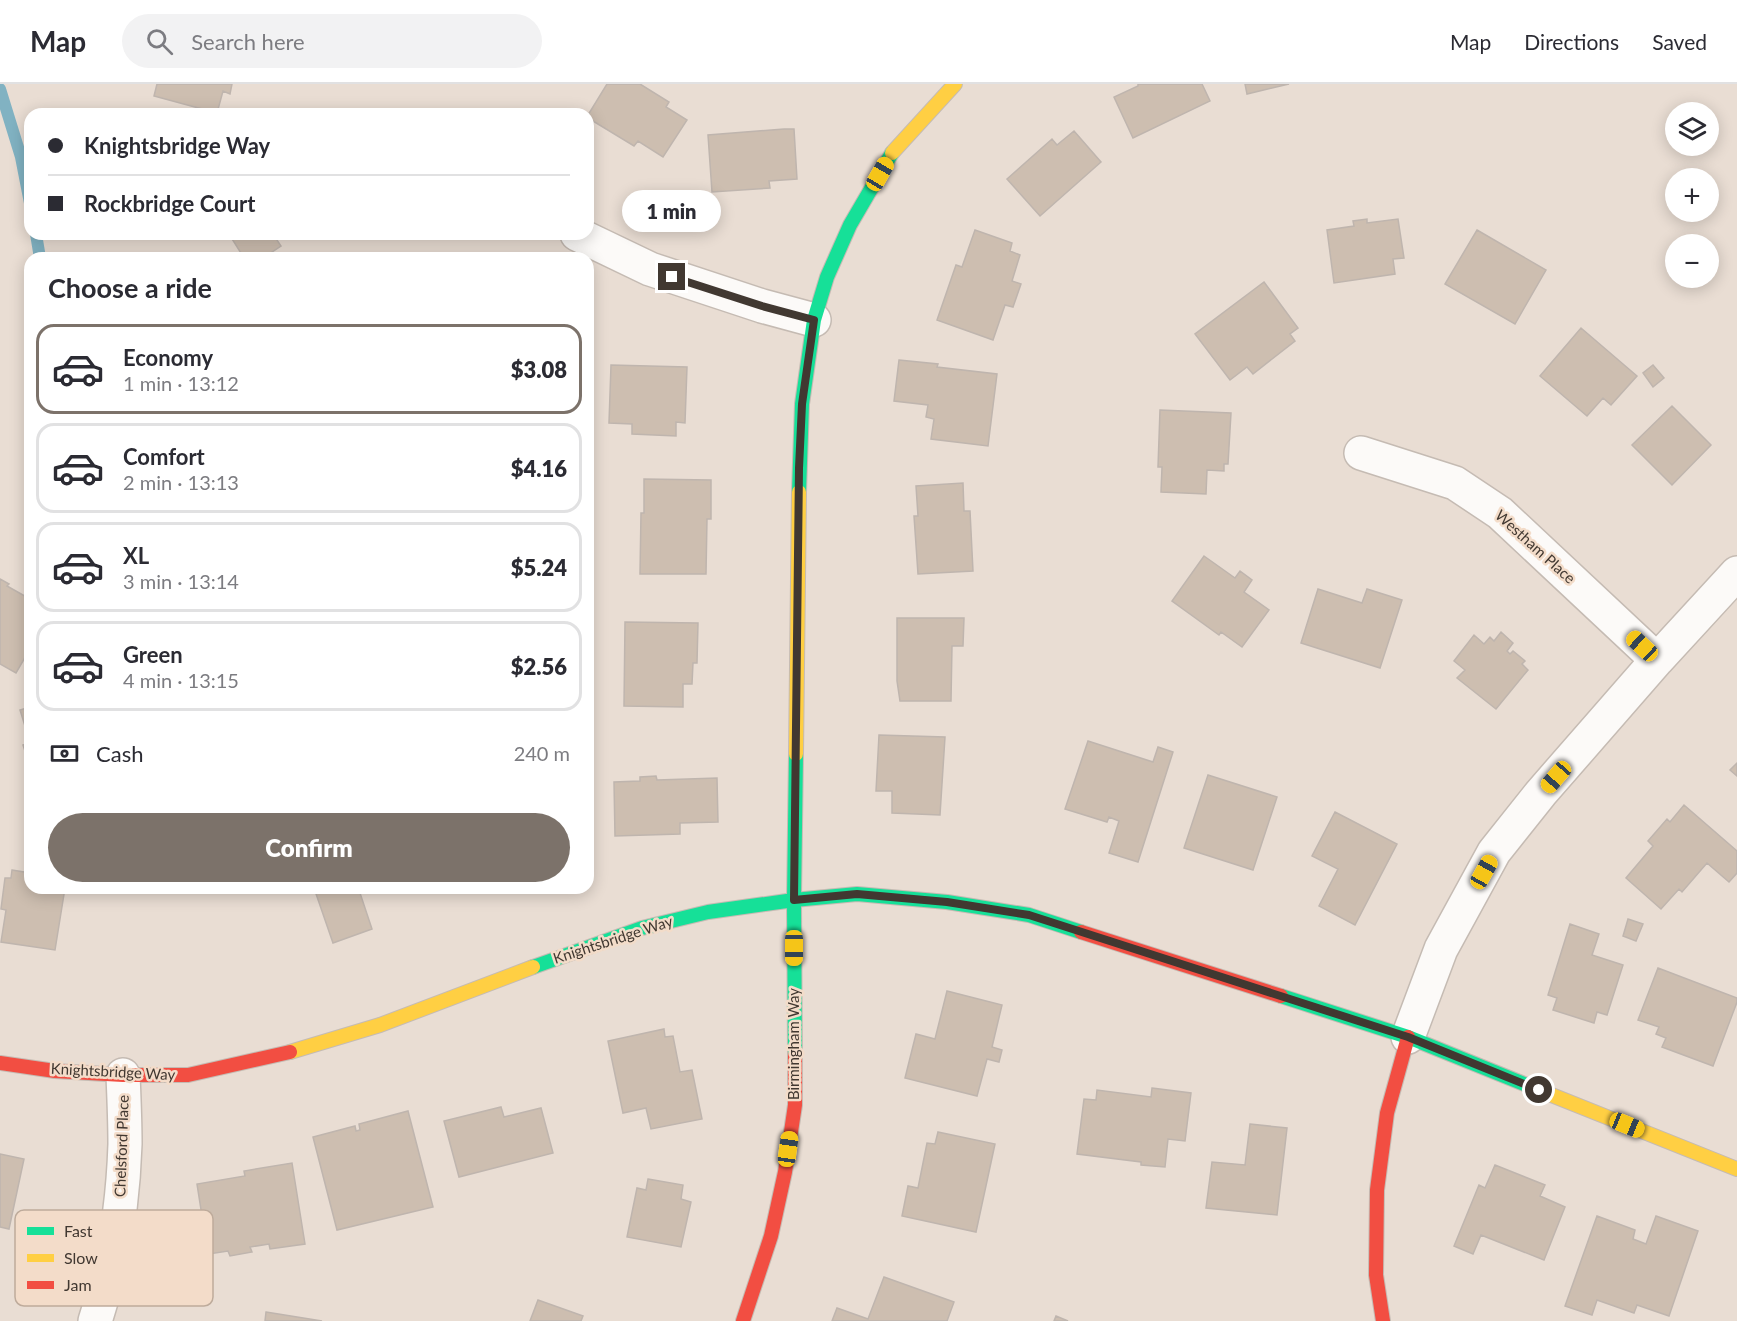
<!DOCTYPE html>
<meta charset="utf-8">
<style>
body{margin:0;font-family:Lato,sans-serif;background:#f2f2f3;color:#2b2b33;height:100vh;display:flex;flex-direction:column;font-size:22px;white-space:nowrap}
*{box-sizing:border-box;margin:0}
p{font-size:20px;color:#7c7c81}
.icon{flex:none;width:33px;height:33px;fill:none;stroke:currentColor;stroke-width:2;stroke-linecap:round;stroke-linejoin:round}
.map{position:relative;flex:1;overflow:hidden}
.panel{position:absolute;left:24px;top:168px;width:570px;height:642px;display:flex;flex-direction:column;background:#fff;border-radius:18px;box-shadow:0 3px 15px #0003}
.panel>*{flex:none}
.top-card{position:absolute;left:24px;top:24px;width:570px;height:132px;border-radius:18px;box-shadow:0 3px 15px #0003;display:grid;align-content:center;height:132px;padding:0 24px;background:#fff}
.tools{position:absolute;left:1665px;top:18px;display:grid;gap:12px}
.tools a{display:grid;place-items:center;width:54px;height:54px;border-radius:50%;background:#fff;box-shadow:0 3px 15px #0003;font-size:30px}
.end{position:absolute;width:27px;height:27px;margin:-14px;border:8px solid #413831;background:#fff;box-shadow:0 0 0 3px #fff}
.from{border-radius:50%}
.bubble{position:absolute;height:42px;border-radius:21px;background:#fff;box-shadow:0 3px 15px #0003;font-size:20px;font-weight:800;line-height:42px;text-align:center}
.car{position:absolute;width:18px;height:36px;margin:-18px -9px;border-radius:8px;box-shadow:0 0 4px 2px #0007;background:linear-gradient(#f5c518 24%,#345 0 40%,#f5c518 0 76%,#345 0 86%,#f5c518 0)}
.top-card b{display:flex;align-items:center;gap:21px;height:57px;font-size:22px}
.top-card b+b{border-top:2px solid #e1e1e2}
.top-card i{width:15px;height:15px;background:#2b2b33}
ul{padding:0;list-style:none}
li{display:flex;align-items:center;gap:18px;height:90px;margin:0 12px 9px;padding:0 12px;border:3px solid #e1e1e2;border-radius:18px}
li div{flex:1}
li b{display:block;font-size:22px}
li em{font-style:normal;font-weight:800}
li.selected{border-color:#7c726a}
li>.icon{width:54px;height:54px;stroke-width:1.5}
h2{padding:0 24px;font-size:27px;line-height:72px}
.pay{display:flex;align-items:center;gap:15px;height:66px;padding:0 24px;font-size:22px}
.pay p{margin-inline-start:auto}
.primary-button{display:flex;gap:12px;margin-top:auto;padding:12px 24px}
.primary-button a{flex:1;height:69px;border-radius:36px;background:#7c726a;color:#fff;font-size:24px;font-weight:800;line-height:69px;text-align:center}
header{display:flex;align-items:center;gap:36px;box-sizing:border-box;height:84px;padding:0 30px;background:#fff;border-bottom:2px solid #e1e1e2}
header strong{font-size:28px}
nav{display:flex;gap:33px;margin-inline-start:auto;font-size:21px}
.search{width:420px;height:54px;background:#f2f2f3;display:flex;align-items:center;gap:15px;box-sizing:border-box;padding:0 21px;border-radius:33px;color:#7c7c81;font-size:22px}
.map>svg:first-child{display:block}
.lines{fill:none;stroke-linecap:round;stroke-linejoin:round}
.stream{stroke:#81b2c2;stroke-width:12}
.building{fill:#cdbeb0;stroke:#bfb5ae;stroke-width:1.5}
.street-casing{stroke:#c5bbb3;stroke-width:36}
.fast-casing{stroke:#c5bbb3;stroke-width:16}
.slow-casing{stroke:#c5bbb3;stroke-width:16}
.jam-casing{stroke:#c5bbb3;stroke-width:16}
.street{stroke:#fcfaf8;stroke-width:33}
.fast{stroke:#16e098;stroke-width:14}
.slow{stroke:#ffcf43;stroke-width:14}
.jam{stroke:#f24e42;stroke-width:14}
.route{stroke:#413831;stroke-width:8}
.labels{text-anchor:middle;stroke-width:5;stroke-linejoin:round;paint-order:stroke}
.street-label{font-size:15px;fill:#413831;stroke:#f3dcc9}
.key{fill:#f3dcc9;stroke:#beab9b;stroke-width:1.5}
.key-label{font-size:16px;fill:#413831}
</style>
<header>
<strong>Map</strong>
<div class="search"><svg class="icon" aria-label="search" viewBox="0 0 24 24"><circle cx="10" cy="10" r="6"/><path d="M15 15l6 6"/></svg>Search here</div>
<nav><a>Map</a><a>Directions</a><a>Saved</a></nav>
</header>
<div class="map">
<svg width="1737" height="1237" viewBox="0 0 1737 1237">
<rect width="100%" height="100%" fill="#e9ddd3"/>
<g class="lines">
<path class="stream" d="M 0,5 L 21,73 L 30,119
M 36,150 L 40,174"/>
</g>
<path class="building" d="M 157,0 L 232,0 L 230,10 L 223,7 L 217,29 L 154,12 Z
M 607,0 L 640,0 L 669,18 L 666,23 L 687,36 L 663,73 L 638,57 L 634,62 L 588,34 L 588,31 Z
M 1138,0 L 1202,0 L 1210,17 L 1133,54 L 1114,13 L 1138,2 Z
M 1245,0 L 1289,0 L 1247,10 Z
M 784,45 L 794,45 L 797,95 L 769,97 L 770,104 L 712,108 L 708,51 Z
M 1074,47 L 1101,78 L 1040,132 L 1007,95 L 1052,55 L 1057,61 Z
M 1367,135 L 1367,139 L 1398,135 L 1404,174 L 1393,175 L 1395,190 L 1334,199 L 1327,146 L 1354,142 L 1353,137 Z
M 975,146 L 1012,159 L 1010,167 L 1020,171 L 1012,197 L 1021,200 L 1013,223 L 1005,221 L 993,256 L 937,236 L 956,181 L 962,183 Z
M 1477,146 L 1546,186 L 1515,240 L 1445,200 Z
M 229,150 L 273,150 L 281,162 L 263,174 L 244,174 Z
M 1264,198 L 1298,244 L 1290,250 L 1295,257 L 1253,290 L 1247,283 L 1230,296 L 1195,250 Z
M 1581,244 L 1637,292 L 1611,321 L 1603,314 L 1587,332 L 1540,292 Z
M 899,276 L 938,280 L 937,283 L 997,290 L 988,362 L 931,355 L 934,335 L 926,333 L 928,321 L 894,317 Z
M 611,281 L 687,283 L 685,339 L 676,338 L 676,352 L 632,350 L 632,340 L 609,339 Z
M 1653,281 L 1664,294 L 1653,303 L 1643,289 Z
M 1672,322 L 1711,361 L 1672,401 L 1632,361 Z
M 1160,326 L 1231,329 L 1228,380 L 1224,380 L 1224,387 L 1207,386 L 1206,410 L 1161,408 L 1162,383 L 1158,383 Z
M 644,395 L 711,396 L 711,435 L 707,435 L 706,490 L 640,490 L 641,429 L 644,429 Z
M 963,399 L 964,427 L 970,427 L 973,487 L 918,490 L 914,432 L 918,432 L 916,402 Z
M 1204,472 L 1235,494 L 1240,487 L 1252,496 L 1244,508 L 1269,526 L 1242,563 L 1221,548 L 1219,551 L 1172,517 Z
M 0,495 L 9,500 L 7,502 L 30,515 L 30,565 L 16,589 L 0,580 Z
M 1318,505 L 1362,519 L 1367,505 L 1402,516 L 1380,584 L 1301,559 Z
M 897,534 L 964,534 L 963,562 L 952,562 L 951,617 L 900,617 L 897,597 Z
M 625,538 L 698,539 L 697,579 L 693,579 L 692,600 L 683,600 L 683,623 L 624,622 Z
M 1501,548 L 1513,559 L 1507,567 L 1510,570 L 1513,567 L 1525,577 L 1522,580 L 1528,586 L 1496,625 L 1457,594 L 1465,586 L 1454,577 L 1474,551 L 1484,560 L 1490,553 L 1494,557 Z
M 30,623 L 30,658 L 20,626 Z
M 879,651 L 945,653 L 940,731 L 892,729 L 892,707 L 876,707 Z
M 1088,657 L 1153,678 L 1158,663 L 1173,668 L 1138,778 L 1109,769 L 1119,737 L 1109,733 L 1107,738 L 1065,725 Z
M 30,659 L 30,678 L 29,679 L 23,661 Z
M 1737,679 L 1737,692 L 1730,686 Z
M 1208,691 L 1277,713 L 1253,786 L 1184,764 Z
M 656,692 L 657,696 L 717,694 L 718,738 L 680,739 L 680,750 L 615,752 L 614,698 L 640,697 L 640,693 Z
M 1684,721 L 1737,767 L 1737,789 L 1729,798 L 1707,779 L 1682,808 L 1679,805 L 1661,825 L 1626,794 L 1653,762 L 1648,757 L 1667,735 L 1670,738 Z
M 1335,728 L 1397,760 L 1355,841 L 1319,822 L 1338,785 L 1312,772 Z
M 12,786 L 30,789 L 30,804 L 65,804 L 55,866 L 1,858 L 6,826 L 1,825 L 5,794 L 11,794 Z
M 314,804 L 371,804 L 363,807 L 362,805 L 359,806 L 372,845 L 333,859 Z
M 1628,835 L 1643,840 L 1636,857 L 1623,852 Z
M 1570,840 L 1599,850 L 1592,871 L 1623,881 L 1607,931 L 1597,928 L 1594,939 L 1553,926 L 1557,914 L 1548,911 Z
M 1658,884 L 1737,914 L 1737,918 L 1713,982 L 1662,963 L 1666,954 L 1656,950 L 1659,943 L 1638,936 Z
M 947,907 L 1002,921 L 992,963 L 1002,966 L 999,978 L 987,975 L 977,1012 L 905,994 L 916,950 L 935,955 Z
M 664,945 L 665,953 L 673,952 L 680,988 L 692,986 L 702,1035 L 651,1045 L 646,1024 L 623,1029 L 608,957 Z
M 1152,1004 L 1191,1009 L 1185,1057 L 1168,1055 L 1165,1083 L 1141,1081 L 1141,1078 L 1077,1070 L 1084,1015 L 1096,1016 L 1097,1006 L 1151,1013 Z
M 501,1023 L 504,1033 L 541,1024 L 553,1069 L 459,1093 L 444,1037 Z
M 408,1027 L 433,1123 L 337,1146 L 313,1053 L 355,1042 L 356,1047 L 360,1046 L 359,1040 Z
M 1250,1040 L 1287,1044 L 1277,1131 L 1206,1124 L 1212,1078 L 1245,1081 Z
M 938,1048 L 995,1060 L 976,1148 L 902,1132 L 908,1102 L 918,1104 L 927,1059 L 935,1060 Z
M 0,1070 L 24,1075 L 9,1145 L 0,1143 Z
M 292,1079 L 305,1160 L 270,1165 L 269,1160 L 250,1163 L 252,1168 L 230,1172 L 228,1167 L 209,1170 L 206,1157 L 202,1157 L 198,1133 L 202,1132 L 197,1100 L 245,1092 L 244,1087 Z
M 1495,1081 L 1545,1101 L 1540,1112 L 1565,1123 L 1544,1176 L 1481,1151 L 1473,1170 L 1454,1162 L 1479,1101 L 1485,1104 Z
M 648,1095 L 683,1101 L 681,1115 L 691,1118 L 681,1163 L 627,1153 L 637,1104 L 646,1106 Z
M 1597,1132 L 1635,1146 L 1633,1155 L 1646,1160 L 1656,1132 L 1698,1147 L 1669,1232 L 1637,1221 L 1634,1229 L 1597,1216 L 1592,1231 L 1565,1222 Z
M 884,1193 L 954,1218 L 947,1237 L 832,1237 L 837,1224 L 868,1235 Z
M 538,1216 L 583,1232 L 581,1237 L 530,1237 Z
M 266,1228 L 322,1237 L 265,1237 Z
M 1056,1232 L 1068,1237 L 1054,1237 Z"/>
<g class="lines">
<defs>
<path id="street" d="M 577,150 L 650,185 L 762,222 L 814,236
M 1361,369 L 1455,399 L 1500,429 L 1657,576
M 1408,953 L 1441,865 L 1494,768 L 1541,709 L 1657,576 L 1737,489
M 95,1237 C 114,1181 123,1120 125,1060 C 125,1037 124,1014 123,991"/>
<path id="fast" d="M 799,408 L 802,320 L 814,236 L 827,193 L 850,141 L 892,69
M 533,883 L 642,844 L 708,828 L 794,816 L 857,810 L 947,818 L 1029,831 L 1081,848
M 1281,912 L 1408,953 L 1539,1006
M 795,971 L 794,816 L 796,670"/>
<path id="slow" d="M 892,69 L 955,0
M 796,670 L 799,408
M 290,968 L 380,941 L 533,883
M 1539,1006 L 1737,1085"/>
<path id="jam" d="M 1081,848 L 1281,912
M 0,979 L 55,987 L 123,991 L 188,991 L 290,968
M 743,1237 L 771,1152 L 785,1088 L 795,1021 L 795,971
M 1383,1237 L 1376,1191 L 1377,1106 L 1387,1029 L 1408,953"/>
</defs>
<use href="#street" class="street-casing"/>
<use href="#fast" class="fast-casing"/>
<use href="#slow" class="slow-casing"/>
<use href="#jam" class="jam-casing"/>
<use href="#street" class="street"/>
<use href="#fast" class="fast"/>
<use href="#slow" class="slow"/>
<use href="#jam" class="jam"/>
</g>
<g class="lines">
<path class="route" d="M 672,193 L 762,222 L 814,236 L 802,320 L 799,384 L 794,816 L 857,810 L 947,818 L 1029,831 L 1408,953 L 1539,1006"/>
</g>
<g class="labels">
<g class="street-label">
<text transform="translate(1535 463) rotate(42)" y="5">Westham Place</text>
<text transform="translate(613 856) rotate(-18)" y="5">Knightsbridge Way</text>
<text transform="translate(794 960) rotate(-90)" y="5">Birmingham Way</text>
<text transform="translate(113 988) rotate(3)" y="5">Knightsbridge Way</text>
<text transform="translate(122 1062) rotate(-88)" y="5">Chelsford Place</text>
</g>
</g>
<rect x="15" y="1126" width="198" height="96" rx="9" class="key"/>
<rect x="27" y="1143" width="27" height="8" fill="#16e098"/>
<rect x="27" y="1170" width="27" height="8" fill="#ffcf43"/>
<rect x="27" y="1197" width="27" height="8" fill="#f24e42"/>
<g class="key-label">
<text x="64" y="1153">Fast</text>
<text x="64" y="1180">Slow</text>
<text x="64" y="1207">Jam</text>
</g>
</svg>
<div class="tools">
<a><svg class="icon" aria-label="layers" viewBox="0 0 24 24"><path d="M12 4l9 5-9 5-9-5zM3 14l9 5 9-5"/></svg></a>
<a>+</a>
<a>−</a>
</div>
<i class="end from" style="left:1539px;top:1006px"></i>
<i class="end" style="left:672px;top:193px"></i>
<div class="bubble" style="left:622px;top:106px;width:99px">1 min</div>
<i class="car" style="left:880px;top:90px;rotate:30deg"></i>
<i class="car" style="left:1642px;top:562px;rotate:313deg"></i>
<i class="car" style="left:1556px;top:693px;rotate:221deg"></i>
<i class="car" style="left:1484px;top:788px;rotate:29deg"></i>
<i class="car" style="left:794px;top:864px;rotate:180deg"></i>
<i class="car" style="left:1627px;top:1041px;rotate:112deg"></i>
<i class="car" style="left:788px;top:1065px;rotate:8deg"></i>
<div class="top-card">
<b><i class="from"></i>Knightsbridge Way</b>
<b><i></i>Rockbridge Court</b>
</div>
<section class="panel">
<h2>Choose a ride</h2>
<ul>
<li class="selected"><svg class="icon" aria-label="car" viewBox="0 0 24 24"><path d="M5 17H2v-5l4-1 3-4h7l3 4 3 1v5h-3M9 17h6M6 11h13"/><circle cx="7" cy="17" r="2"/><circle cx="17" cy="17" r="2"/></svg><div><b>Economy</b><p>1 min · 13:12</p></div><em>$3.08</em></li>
<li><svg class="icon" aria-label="car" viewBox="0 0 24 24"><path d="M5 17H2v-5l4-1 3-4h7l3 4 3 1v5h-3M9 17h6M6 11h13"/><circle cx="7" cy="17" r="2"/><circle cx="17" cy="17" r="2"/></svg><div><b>Comfort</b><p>2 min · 13:13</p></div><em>$4.16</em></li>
<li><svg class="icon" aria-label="car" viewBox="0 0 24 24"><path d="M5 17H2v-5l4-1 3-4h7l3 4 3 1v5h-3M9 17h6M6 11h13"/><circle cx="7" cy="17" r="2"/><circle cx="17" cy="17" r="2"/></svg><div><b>XL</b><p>3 min · 13:14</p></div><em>$5.24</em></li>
<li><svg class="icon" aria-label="car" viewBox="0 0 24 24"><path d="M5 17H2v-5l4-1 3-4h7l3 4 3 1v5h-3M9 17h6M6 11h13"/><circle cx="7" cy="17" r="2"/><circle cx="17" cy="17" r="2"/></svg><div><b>Green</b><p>4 min · 13:15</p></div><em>$2.56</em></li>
</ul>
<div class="pay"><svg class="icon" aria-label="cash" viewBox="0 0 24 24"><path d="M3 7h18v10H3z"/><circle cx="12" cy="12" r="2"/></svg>Cash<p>240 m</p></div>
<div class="primary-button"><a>Confirm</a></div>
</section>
</div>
